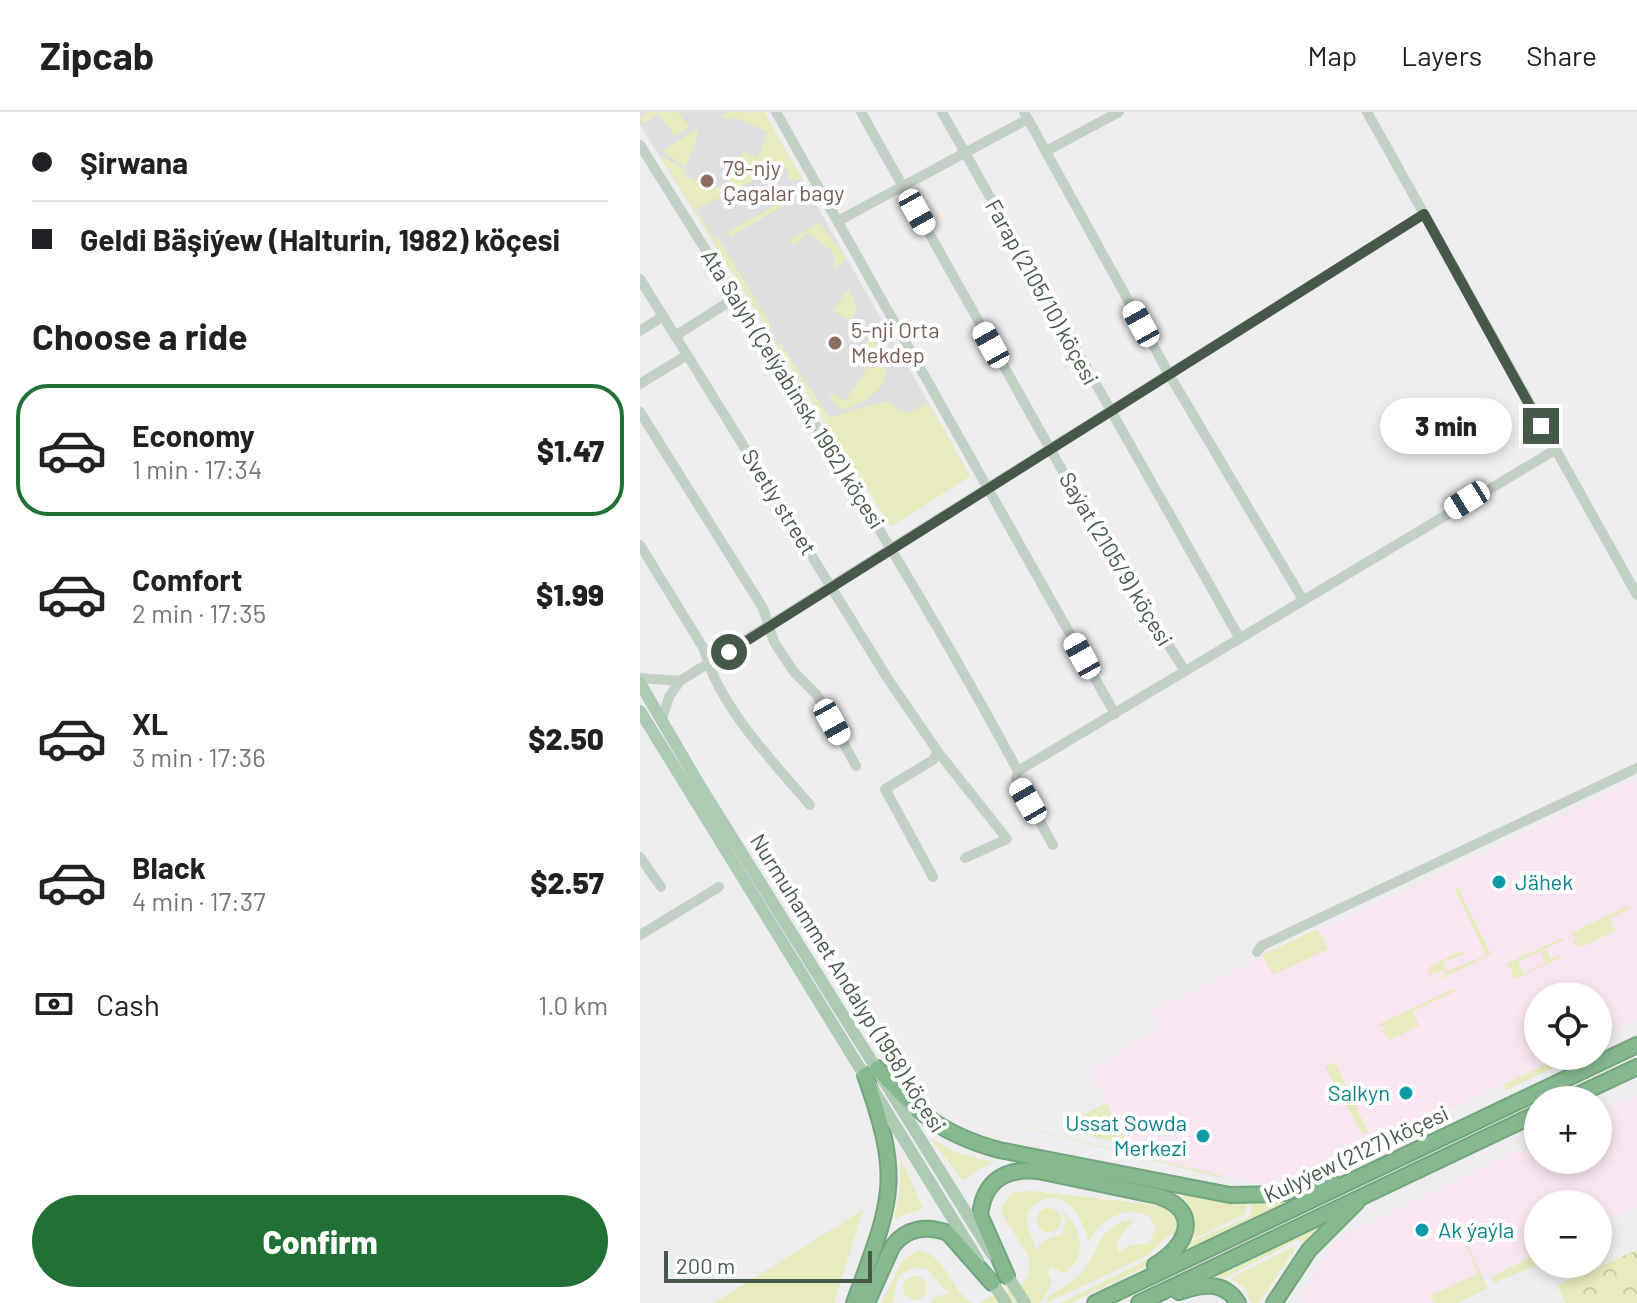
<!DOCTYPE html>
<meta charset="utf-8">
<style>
body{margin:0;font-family:Barlow,sans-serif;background:#f2f2f2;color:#202124;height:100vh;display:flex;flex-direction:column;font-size:30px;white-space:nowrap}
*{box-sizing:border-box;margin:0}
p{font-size:26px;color:#757577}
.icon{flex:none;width:44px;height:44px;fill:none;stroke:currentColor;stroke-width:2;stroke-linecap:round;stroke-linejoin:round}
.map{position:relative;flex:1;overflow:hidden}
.drawer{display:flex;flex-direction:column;background:#fff;width:640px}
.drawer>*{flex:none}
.banner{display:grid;align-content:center;height:176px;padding:0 32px;background:#fff}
.fabs{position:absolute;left:884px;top:870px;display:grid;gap:16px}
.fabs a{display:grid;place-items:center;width:88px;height:88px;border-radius:50%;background:#fff;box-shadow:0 4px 12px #0003;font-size:40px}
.scale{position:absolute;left:24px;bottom:20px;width:208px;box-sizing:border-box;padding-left:8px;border:4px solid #465949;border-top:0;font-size:22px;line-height:28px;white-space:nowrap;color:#465949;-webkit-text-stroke:6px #fff;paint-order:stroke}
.end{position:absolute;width:36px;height:36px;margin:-18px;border:10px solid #465949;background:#fff;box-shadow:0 0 0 4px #fff}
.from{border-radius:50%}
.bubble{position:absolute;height:56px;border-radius:28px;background:#fff;box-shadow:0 4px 12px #0003;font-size:26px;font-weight:800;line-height:56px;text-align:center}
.car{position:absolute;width:24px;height:48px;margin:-24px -12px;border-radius:10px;box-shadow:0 0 6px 2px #0007;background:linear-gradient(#fff 24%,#345 0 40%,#fff 0 76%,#345 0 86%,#fff 0)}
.banner b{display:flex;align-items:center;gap:28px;height:76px;font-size:30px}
.banner b+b{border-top:2px solid #e0e0e0}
.banner i{width:20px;height:20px;background:#202124}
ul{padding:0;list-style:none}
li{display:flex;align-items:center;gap:24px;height:132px;margin:0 16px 12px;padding:0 16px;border:4px solid transparent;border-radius:32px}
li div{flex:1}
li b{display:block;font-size:30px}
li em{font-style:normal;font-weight:800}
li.active{border-color:#217137}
li>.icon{width:72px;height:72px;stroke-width:1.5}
h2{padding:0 32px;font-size:36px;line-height:96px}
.pay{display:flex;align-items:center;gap:20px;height:88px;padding:0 32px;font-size:30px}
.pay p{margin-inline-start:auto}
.action{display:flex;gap:16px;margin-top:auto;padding:16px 32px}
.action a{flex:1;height:92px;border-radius:48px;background:#217137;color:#fff;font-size:32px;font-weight:800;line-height:92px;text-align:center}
header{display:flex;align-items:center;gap:48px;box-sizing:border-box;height:112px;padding:0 40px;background:#fff;border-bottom:2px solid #e0e0e0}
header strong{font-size:38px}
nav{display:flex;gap:44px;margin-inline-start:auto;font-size:28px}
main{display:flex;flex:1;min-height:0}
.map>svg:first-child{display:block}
.commercial{fill:#fae6f2}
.education{fill:#dfdee0}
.green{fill:#e8ebbd}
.forest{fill:url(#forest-crowns)}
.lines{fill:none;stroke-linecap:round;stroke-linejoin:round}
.highway-casing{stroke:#72a57d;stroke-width:18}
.minor{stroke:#c1d1c3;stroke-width:10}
.major{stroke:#aecab3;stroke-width:12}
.highway{stroke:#87b991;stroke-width:14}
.route{stroke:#465949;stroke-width:10}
.education-dot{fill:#8d6e63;stroke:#fff;stroke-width:3}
.culture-dot{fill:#0f9aa8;stroke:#fff;stroke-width:3}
.labels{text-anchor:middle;stroke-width:8;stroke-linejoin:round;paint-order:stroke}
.education-label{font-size:22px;fill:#785e54;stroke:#fff;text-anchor:start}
.street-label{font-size:22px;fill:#465949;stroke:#fff}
.culture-label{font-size:22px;fill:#0d838f;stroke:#fff;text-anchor:start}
</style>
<header>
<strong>Zipcab</strong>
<nav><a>Map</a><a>Layers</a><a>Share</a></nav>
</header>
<main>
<section class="drawer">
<div class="banner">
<b><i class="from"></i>Şirwana</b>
<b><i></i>Geldi Bäşiýew (Halturin, 1982) köçesi</b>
</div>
<h2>Choose a ride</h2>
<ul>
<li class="active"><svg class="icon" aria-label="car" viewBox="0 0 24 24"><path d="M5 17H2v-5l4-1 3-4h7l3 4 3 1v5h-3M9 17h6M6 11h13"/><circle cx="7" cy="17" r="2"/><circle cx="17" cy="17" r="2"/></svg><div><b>Economy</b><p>1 min · 17:34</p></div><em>$1.47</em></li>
<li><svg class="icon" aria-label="car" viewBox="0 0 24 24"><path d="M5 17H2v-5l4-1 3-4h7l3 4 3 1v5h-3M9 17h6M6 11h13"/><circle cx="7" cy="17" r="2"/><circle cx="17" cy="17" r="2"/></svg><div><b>Comfort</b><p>2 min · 17:35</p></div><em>$1.99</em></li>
<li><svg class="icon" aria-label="car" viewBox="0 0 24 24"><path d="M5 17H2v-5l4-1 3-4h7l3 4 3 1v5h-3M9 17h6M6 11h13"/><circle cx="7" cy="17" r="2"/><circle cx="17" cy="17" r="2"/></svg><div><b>XL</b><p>3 min · 17:36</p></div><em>$2.50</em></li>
<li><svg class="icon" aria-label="car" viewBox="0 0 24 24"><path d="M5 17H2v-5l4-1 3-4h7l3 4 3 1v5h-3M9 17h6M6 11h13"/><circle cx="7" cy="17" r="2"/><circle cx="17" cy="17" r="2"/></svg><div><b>Black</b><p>4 min · 17:37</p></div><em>$2.57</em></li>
</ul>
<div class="pay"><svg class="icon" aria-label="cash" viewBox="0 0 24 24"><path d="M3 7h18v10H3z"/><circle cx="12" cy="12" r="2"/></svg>Cash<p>1.0 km</p></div>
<div class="action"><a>Confirm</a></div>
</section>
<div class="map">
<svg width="997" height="1191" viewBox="0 0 997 1191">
<defs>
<pattern id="forest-crowns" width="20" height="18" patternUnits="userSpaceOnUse" patternTransform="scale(2)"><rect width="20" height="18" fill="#e8ebbd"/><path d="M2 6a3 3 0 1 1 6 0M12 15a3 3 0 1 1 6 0" fill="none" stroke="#c8cca4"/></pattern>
</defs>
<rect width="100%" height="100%" fill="#eeedef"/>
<path class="commercial" d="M 997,668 L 997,908 L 958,926 L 958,884 L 898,884 L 898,944 L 921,944 L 675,1061 L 627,1071 L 611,1070 L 494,1043 L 450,958 L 520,915 L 512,898 Z
M 997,983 L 997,1095 L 958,1113 L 958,1092 L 898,1092 L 898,1142 L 793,1191 L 657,1191 L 695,1129 L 743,1103 L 898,1030 L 898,1048 L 958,1048 L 958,1001 Z"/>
<path class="education" d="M 0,0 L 124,0 L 330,364 L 251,415 L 0,13 Z"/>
<path class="green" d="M 7,0 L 38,0 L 49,15 L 35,24 L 18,2 L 3,12 L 0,6 Z
M 88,0 L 124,0 L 163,68 L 149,68 L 147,56 L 138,60 L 136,57 L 56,97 L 74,126 L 78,125 L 132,215 L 128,218 L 19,42 L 44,57 L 47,65 L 73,77 L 89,70 L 103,40 L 117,46 L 128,20 L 93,5 L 90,9 L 81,4 Z
M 57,17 L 58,24 L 45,55 L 22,39 Z
M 150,85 L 152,89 L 90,125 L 89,119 Z
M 179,110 L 207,146 L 195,158 L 193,140 L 171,123 L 167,122 L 154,133 L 150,128 Z
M 208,177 L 218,197 L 209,208 L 193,199 Z
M 230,226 C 263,261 241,286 202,298 L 188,284 L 192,282 L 205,289 L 230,252 L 218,244 Z
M 133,227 L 141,232 L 189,305 L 246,289 C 264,302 267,304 288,291 L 330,364 L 251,415 Z
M 818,776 L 851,842 L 793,871 L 806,862 L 804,858 L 788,863 L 790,854 L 822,839 L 825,842 L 803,850 L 807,859 L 846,843 L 815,777 Z
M 987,794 L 991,796 L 970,806 L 975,819 L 941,835 L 935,833 L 933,829 L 937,826 L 931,821 Z
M 677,817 L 688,837 L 633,863 L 622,843 Z
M 921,826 L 925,827 L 878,850 L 883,862 L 906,851 L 901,840 L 906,838 L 911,847 L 919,843 L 920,846 L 876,867 L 870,865 L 873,859 L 866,852 Z
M 813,877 L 818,878 L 773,899 L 779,914 L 750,928 L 742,919 L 746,917 L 739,912 Z
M 924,944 L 938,945 L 866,978 L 863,973 L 901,955 L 899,950 L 903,954 Z
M 695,950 L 728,1020 L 727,1022 L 722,1021 L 685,955 Z
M 466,991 L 467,992 L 489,1034 L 440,1021 L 430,1013 L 432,1008 Z
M 331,1002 L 583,1064 L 583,1066 Z
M 795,1004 L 798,1009 L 732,1040 L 730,1028 L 734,1033 Z
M 289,1025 L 315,1040 L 351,1050 L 323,1068 Z
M 261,1047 L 283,1096 L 254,1107 L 260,1078 Z
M 393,1079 L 524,1094 L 539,1110 L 536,1124 L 530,1122 L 508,1143 L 407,1191 L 408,1184 C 420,1177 435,1170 444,1158 C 460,1136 460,1110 494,1108 L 478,1128 L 477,1142 L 489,1134 L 509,1131 L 516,1116 L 507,1103 C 481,1094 461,1108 448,1130 C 444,1109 428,1078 402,1088 C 395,1090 391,1094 388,1101 C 383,1115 395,1125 395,1138 L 404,1129 L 422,1122 L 426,1110 L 422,1099 C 441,1114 449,1147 424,1161 L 410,1155 L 408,1163 L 412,1168 L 404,1187 L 398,1191 L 340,1191 C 355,1176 398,1184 388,1143 L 362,1102 L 361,1094 L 374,1080 Z
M 543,1083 L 607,1091 L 605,1102 L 553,1127 L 555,1107 Z
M 659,1085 L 660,1087 L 541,1143 L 547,1131 L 609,1105 L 612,1091 Z
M 807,1093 L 848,1176 L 818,1191 L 794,1191 L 790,1184 L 838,1161 Z
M397 1108a12 12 0 1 1 24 0a12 12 0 1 1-24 0Z
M 223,1098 L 194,1191 L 74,1191 Z
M 693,1105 L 667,1133 L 657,1128 L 579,1169 L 565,1168 Z
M 533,1128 L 538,1129 L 511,1152 L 431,1191 L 421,1191 L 511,1146 Z
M 657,1133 L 619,1191 L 611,1191 L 605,1176 L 592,1167 L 587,1168 Z
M 278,1138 C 307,1142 309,1179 333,1191 L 291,1191 L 296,1184 L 309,1182 L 288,1158 L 275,1155 L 258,1164 L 253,1191 L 241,1191 L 262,1149 Z
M 898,1142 L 900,1152 L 854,1171 L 851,1165 Z
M263 1176a12 12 0 1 1 24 0a12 12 0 1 1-24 0Z"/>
<path class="forest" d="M 997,1138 L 997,1191 L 925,1191 L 918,1173 Z"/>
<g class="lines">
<defs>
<path id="highway" d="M 237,956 C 277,1000 300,1022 359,1038 L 590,1083 L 639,1082 L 693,1071
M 927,988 L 997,955
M 367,1164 L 340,1103 C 344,1069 364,1056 398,1059 L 518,1084 C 563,1099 547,1135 515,1153
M 539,1180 C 561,1172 584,1168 598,1191
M 214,1191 C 252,1087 263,1070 225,963
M 227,1191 L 252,1135 C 266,1116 286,1113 308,1121 L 352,1171
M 455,1191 L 997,933
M 499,1191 L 898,1001
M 634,1191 L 669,1138 L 717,1090"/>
</defs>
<use href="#highway" class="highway-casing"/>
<path class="minor" d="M 136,0 L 475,602
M 221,0 L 453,413 L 545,559
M 302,0 L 599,525
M 384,0 L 530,264 L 663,488
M 727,0 L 997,483
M 0,33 C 129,240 262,444 378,659 L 376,667 L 413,733
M 406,39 L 479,0
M 198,109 L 388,7
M 0,167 L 248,567 L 298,640 L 293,648 L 245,677 L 293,765
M 0,219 L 23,204
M 35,224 L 97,185
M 0,272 L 47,243
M 0,300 L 123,496 L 134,530 L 154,560 L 177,583 L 216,654
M 0,433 L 64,537 C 78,593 133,650 170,693
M 0,566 L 40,569
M 22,607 L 29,585 L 40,569 L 784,102
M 298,640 L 367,727 L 325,746
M 378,659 L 915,338
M 0,745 L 21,775
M 0,823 L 79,775
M 617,840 L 621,834 L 997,656"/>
<path class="major" d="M 0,571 L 60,674 L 352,1142
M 0,599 L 338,1148
M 363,1157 L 385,1191
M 348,1164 L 366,1191"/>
<use href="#highway" class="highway"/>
</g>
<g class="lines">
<path class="route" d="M 89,540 L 784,102 L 901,314"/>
</g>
<g class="education-dot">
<circle cx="67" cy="69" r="8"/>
<circle cx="195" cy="231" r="8"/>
</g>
<g class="culture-dot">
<circle cx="859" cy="770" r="8"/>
<circle cx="766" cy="981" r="8"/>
<circle cx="563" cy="1024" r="8"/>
<circle cx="782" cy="1118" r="8"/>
</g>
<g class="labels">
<g class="education-label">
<text x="83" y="64">79-njy<tspan x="83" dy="25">Çagalar bagy</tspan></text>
<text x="211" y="226">5-nji Orta<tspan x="211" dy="25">Mekdep</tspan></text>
</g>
<g class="street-label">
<text transform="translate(402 180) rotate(61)" y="8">Farap (2105/10) köçesi</text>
<text transform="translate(153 277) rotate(58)" y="8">Ata Salyh (Çelýabinsk, 1962) köçesi</text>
<text transform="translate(139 390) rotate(58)" y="8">Svetly street</text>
<text transform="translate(476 447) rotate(59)" y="8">Saýat (2105/9) köçesi</text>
<text transform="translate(208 871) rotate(58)" y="8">Nurmuhammet Andalyp (1958) köçesi</text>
<text transform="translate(716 1042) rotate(-25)" y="8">Kulyýew (2127) köçesi</text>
</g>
<g class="culture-label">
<text x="875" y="778">Jähek</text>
<text x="750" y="989" text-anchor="end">Salkyn</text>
<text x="547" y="1019" text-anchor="end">Ussat Sowda<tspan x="547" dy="25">Merkezi</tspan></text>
<text x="798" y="1126">Ak ýaýla</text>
</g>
</g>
</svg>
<div class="fabs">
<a><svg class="icon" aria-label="locate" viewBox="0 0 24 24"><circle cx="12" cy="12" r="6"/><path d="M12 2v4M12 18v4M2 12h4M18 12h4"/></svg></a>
<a>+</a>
<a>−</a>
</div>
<div class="scale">200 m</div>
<i class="end from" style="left:89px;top:540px"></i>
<i class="end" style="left:901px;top:314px"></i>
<div class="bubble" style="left:740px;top:286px;width:132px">3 min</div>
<i class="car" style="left:277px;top:100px;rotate:151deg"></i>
<i class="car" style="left:501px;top:212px;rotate:331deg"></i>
<i class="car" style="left:351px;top:233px;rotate:331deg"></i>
<i class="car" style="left:827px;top:388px;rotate:238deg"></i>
<i class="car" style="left:442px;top:544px;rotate:331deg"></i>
<i class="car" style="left:192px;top:610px;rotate:151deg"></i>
<i class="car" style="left:388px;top:689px;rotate:330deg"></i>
</div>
</main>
